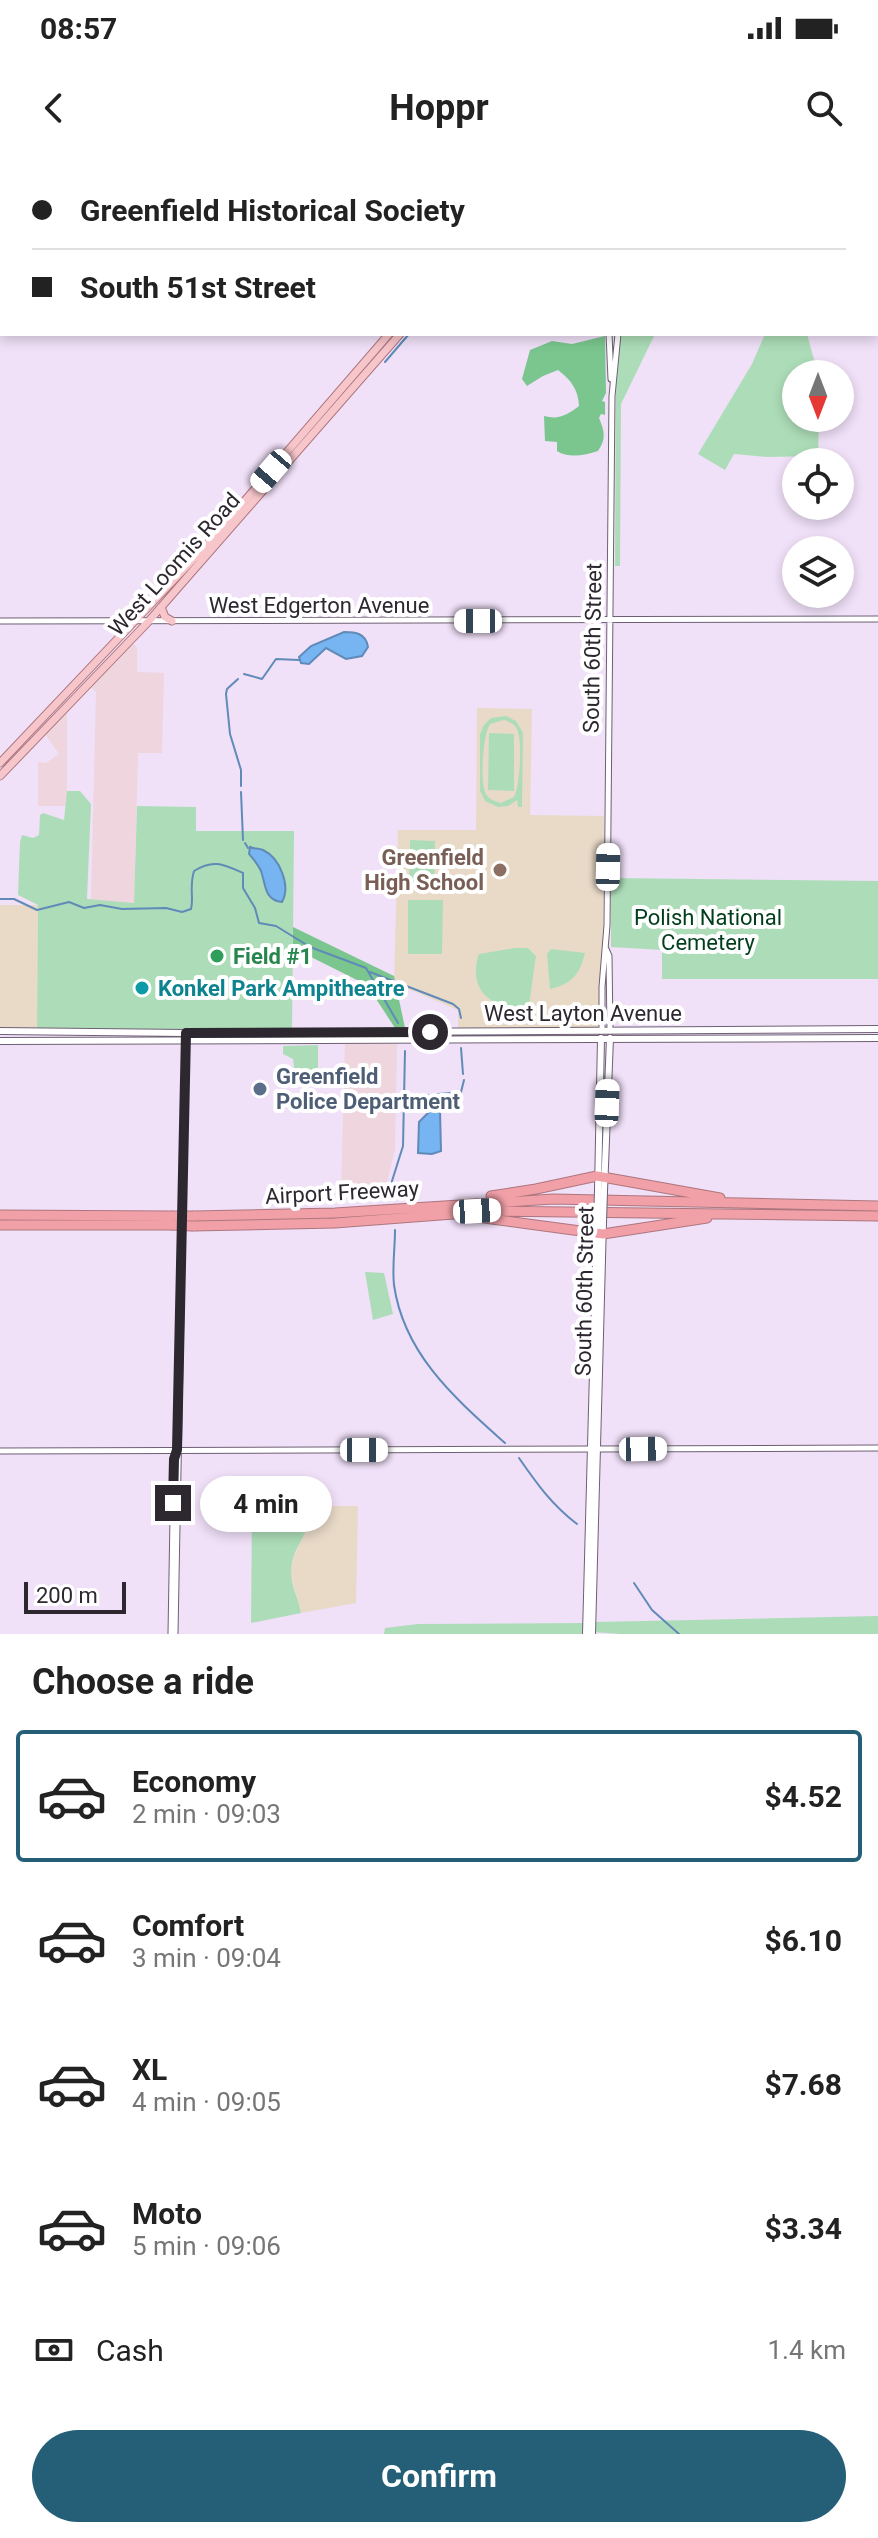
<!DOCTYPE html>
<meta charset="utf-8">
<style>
body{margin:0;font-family:Roboto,sans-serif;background:#f2f2f2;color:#222;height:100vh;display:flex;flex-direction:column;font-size:30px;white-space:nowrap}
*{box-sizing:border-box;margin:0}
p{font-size:26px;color:#767676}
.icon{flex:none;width:44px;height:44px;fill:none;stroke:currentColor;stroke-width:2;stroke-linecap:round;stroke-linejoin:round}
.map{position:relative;height:1474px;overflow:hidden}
.details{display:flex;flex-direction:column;background:#fff;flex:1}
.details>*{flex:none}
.top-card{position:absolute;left:0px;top:0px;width:878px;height:176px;box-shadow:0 4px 12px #0003;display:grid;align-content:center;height:176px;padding:0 32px;background:#fff}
.needle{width:52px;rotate:180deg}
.fabs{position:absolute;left:782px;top:200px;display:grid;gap:16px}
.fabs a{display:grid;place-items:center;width:72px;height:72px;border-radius:50%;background:#fff;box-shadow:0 4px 12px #0003;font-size:40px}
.scale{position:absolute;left:24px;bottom:20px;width:102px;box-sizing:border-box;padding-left:8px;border:4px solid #2d2730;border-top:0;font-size:22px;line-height:28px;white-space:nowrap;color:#2d2730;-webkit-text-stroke:6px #fff;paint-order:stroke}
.end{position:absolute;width:36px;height:36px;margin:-18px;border:10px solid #2d2730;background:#fff;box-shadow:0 0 0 4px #fff}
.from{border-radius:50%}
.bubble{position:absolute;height:56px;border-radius:28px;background:#fff;box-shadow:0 4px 12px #0003;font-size:26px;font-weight:700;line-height:56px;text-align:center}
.car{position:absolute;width:24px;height:48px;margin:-24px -12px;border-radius:10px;box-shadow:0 0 6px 2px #0007;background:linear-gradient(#fff 24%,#345 0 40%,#fff 0 76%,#345 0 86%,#fff 0)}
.top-card b{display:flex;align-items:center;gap:28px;height:76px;font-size:30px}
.top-card b+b{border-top:2px solid #e0e0e0}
.top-card i{width:20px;height:20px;background:#222}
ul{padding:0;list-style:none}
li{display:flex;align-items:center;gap:24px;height:132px;margin:0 16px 12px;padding:0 16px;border:4px solid transparent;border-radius:8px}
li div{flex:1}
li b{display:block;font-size:30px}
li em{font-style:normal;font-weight:700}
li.current{border-color:#245f77}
li>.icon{width:72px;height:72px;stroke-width:1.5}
h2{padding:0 32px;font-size:36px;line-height:96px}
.pay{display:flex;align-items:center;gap:20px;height:88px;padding:0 32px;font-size:30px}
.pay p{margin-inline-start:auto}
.primary-button{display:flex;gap:16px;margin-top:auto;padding:16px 32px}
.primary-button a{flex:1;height:92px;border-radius:48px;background:#245f77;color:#fff;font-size:32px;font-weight:700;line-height:92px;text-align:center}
.status{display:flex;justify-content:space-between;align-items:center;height:56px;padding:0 40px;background:#fff;direction:ltr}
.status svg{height:22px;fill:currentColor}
header{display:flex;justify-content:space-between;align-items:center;height:104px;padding:0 32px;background:#fff;font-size:36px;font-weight:700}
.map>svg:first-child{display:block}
.industrial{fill:#eed5de}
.education{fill:#e9dac8}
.green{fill:#adddb8;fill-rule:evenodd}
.forest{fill:#7ac68e}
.water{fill:#76b4f2;stroke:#608ab8;stroke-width:2}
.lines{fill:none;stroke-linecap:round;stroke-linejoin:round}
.stream{stroke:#608ab8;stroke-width:2}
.tertiary-casing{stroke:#6e6074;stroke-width:7}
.secondary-casing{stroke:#6e6074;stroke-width:8}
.primary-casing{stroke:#ac767e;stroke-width:9}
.motorway-casing{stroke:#ac767e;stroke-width:11}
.tertiary{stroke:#fff;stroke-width:5}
.secondary{stroke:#fff;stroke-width:6}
.primary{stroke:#f7c6cb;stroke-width:7}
.motorway{stroke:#f1a0a8;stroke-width:9}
.secondary-bridge-casing{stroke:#6e6074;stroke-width:8;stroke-linecap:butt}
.motorway-bridge-casing{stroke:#ac767e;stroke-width:11;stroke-linecap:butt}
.secondary-bridge{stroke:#fff;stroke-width:6}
.motorway-bridge{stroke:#f1a0a8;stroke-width:9}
.route{stroke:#2d2730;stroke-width:10}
.education-dot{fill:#8d6e63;stroke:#fff;stroke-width:3}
.leisure-dot{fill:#2e9e5b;stroke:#fff;stroke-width:3}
.culture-dot{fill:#0f9aa8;stroke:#fff;stroke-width:3}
.service-dot{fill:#5c6f8a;stroke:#fff;stroke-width:3}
.labels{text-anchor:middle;stroke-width:8;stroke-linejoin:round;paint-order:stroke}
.street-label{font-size:22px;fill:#2d2730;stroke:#fff}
.education-label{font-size:22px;font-weight:bold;fill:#785e54;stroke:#fff;text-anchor:end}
.park-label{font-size:22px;fill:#003e1b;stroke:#fff}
.leisure-label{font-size:22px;font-weight:bold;fill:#27864d;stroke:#fff;text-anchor:start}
.culture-label{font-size:22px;font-weight:bold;fill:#0d838f;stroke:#fff;text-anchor:start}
.service-label{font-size:22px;font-weight:bold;fill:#4e5e75;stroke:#fff;text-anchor:start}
</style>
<div class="status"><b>08:57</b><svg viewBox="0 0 49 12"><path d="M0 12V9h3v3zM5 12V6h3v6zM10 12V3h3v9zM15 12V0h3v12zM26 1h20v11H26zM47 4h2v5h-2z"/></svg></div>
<header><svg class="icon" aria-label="back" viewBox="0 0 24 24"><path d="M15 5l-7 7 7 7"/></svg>Hoppr<svg class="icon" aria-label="search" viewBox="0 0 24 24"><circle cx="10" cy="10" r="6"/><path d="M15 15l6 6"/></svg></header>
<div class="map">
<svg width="878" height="1474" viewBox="0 0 878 1474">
<rect width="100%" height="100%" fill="#f0e0f8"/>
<path class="industrial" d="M 133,483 L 137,488 L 137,512 L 164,513 L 162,593 L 138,593 L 134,743 L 91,740 L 96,532 L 91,527 Z
M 67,551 L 67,646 L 38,646 L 38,602 L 46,603 L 59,594 L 45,574 Z
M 345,884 L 397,884 L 395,989 L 385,1031 L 341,1032 Z"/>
<path class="education" d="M 477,548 L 532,549 L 530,655 L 604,656 L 603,775 L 600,862 L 597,868 L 458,869 L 458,850 L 394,823 L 398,670 L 476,670 Z
M 0,745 L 38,745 L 37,869 L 0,869 Z
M 308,1346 L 358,1346 L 356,1443 L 301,1453 L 290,1412 L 294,1396 L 307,1368 Z"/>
<path class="green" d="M 620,174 L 655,174 L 621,244 L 620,406 L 615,406 L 616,208 Z
M 765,174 L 807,174 L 818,214 L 796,214 L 796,258 L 819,258 L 818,296 L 767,297 L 734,294 L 725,310 L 698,294 L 752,204 Z
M 506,556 L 516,561 L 523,573 L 522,647 L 518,647 L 517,640 L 508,646 L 498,647 L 485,641 L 480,631 L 480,574 L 484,565 L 491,558 ZM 504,560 C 510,562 516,564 518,572 C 522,584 520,626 514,637 L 501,643 C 494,641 488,639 485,632 C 480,619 483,575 490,564 Z
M 489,573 L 514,574 L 514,631 L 488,630 Z
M 67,631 L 80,631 L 91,644 L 87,739 L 134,743 L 137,646 L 196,647 L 196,671 L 294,671 L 292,869 L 37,869 L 38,745 L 18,735 L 20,682 L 22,675 L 33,678 L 39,675 L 40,655 L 43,653 L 64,660 Z
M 410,680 L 435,681 L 434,729 L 409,728 Z
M 611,718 L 878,721 L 878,819 L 662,819 L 662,790 L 611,787 Z
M 408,740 L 443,740 L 442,794 L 408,794 Z
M 515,788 L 528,788 L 536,796 L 529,845 C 495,853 466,831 479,794 Z
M 551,789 L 585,793 C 580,814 572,824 550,829 L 547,794 Z
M 318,885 L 318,916 L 298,914 L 294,907 L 293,899 L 283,894 L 283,886 Z
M 365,1112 L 384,1113 L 393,1154 L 373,1160 Z
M 252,1346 L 308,1346 L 308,1351 L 316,1351 L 316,1361 L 308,1361 C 306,1377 295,1387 292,1403 C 288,1421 298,1436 301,1453 L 251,1463 Z
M 878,1456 L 878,1474 L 620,1474 L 594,1472 L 595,1462 Z
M 583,1463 L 583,1474 L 384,1474 L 385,1468 L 418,1464 Z"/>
<path class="forest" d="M 605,176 L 606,233 L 602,241 L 605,242 L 605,255 L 601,254 L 599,258 C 605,272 606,279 598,291 C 585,295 569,299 557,291 L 557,282 L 545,281 L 544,256 C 559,260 567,255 579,246 C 578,229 571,220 558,210 L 543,216 L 527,226 L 522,219 L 530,190 L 552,181 L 572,184 Z
M 293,767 L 394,816 L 405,868 L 395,868 L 367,825 L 293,788 Z"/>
<path class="water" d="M 344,472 C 355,472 366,473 368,487 L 362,496 L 346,499 L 326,488 L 309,504 L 301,503 L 299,497 L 311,486 Z
M 250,687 C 254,689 259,688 263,690 C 280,698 291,726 282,742 C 264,740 266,725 261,711 C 258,704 253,699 249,694 Z
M 437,949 L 440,951 L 441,991 L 432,994 L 418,993 L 419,962 L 431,950 Z"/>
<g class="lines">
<path class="stream" d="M 422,2 L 423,0
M 876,67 L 878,69
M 385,202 L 409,174
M 244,514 L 262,519 L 276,499 L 299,500
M 238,519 L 227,529 L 226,534 L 230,574 L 241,610 L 241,626
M 241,632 L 243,680
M 245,683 L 248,688
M 0,739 L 14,739 L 37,750 L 69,742 L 84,748 L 100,745 L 122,749 L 166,748 L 182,752 L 191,749 C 194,738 189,728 194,711 C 213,699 223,704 243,713 L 243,728 L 255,748 L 259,763 L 276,766 L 310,787 L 366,808 L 398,863
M 370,812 L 453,844 L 459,849 L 461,858
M 461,888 L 463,914
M 403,947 C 418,932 441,935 461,932 L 464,920
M 392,1036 L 392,1021 L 403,986 L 405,891
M 395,1070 C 395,1089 392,1107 394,1125 C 404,1195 456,1239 505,1283
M 519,1298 C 537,1324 552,1345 577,1364
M 634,1423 L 652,1450 L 679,1474"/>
<defs>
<path id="tertiary" d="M 197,2 L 197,0
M 598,2 L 598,0
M 606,2 L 608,0
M 876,45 L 878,45
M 0,47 L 2,47
M 876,56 L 878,56
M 609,174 L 611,219
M 0,461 L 878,459
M 606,789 L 609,796 L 610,871
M 602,871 L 602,827 L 607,765 L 612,236 L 618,174
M 0,1291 L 878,1288
M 171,1474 L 174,1299 L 177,1291
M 175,1474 L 186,873"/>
<path id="secondary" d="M 0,871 L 186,873 L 878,869
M 0,881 L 878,878
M 598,1030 L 601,878
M 604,1031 L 610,878
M 586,1474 L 597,1062
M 592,1474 L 603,1062"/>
<path id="primary" d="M 506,2 L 507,0
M 518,2 L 519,0
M 161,447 L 165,457 L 172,461
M 0,603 L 203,389 L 389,174
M 0,616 L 148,462 L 400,174"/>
<path id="motorway" d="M 491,1036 L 536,1029 L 597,1016 L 720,1038
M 0,1055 L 171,1056
M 193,1056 L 335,1053 L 553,1039 L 878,1046
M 477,1057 L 603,1074 L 707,1058
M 0,1065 L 171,1065
M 193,1066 L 335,1063 L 493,1051 L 878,1056"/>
</defs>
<use href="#tertiary" class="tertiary-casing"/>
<use href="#secondary" class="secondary-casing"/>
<use href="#primary" class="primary-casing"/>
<use href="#motorway" class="motorway-casing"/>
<use href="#tertiary" class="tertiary"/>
<use href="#secondary" class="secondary"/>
<use href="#primary" class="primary"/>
<use href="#motorway" class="motorway"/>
<defs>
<path id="secondary-bridge" d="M 597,1062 L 598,1030
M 603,1062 L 604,1031"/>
<path id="motorway-bridge" d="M 171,1056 L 193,1056
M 171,1065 L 193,1066"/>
</defs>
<use href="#secondary-bridge" class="secondary-bridge-casing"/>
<use href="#motorway-bridge" class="motorway-bridge-casing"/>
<use href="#secondary-bridge" class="secondary-bridge"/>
<use href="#motorway-bridge" class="motorway-bridge"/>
</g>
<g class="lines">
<path class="route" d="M 173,1343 L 174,1299 L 177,1290 L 186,873 L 430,872"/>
</g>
<circle class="education-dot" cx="500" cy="710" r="8"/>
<circle class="leisure-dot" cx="217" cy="796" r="8"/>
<circle class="culture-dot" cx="142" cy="828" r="8"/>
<circle class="service-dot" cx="260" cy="929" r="8"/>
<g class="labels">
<g class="street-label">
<text transform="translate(174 404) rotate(-48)" y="8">West Loomis Road</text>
<text x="319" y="453">West Edgerton Avenue</text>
<text transform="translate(592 488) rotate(-89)" y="8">South 60th Street</text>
<text x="583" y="861">West Layton Avenue</text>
<text transform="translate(342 1032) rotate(-3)" y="8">Airport Freeway</text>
<text transform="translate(584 1131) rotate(-89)" y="8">South 60th Street</text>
</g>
<g class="education-label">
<text x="484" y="705">Greenfield<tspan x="484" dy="25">High School</tspan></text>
</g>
<g class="park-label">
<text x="708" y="765">Polish National<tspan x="708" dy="25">Cemetery</tspan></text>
</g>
<g class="leisure-label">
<text x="233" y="804">Field #1</text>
</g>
<g class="culture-label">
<text x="158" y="836">Konkel Park Ampitheatre</text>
</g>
<g class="service-label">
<text x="276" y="924">Greenfield<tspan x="276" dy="25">Police Department</tspan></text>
</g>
</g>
</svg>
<div class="fabs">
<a><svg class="needle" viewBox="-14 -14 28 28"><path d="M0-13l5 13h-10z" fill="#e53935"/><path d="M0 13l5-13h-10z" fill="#767676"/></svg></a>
<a><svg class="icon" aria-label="locate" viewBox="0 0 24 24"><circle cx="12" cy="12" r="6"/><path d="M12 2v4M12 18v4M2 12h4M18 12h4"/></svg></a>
<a><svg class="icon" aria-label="layers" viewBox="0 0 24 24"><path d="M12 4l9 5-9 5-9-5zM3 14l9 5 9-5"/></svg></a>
</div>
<div class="scale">200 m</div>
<i class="end from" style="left:430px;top:872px"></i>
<i class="end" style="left:173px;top:1343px"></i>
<div class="bubble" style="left:200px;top:1316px;width:132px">4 min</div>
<i class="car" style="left:271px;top:311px;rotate:221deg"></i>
<i class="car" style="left:478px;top:461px;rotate:270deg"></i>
<i class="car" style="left:608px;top:707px;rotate:1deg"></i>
<i class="car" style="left:607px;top:943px;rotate:2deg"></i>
<i class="car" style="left:477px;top:1051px;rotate:87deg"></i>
<i class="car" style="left:643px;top:1289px;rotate:89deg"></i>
<i class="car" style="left:364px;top:1290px;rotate:90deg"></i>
<div class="top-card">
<b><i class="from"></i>Greenfield Historical Society</b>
<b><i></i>South 51st Street</b>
</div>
</div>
<section class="details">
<h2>Choose a ride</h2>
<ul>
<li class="current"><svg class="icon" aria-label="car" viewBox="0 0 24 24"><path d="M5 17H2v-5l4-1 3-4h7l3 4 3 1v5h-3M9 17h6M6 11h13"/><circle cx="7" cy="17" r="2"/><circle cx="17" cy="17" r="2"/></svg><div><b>Economy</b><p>2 min · 09:03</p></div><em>$4.52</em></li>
<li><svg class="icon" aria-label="car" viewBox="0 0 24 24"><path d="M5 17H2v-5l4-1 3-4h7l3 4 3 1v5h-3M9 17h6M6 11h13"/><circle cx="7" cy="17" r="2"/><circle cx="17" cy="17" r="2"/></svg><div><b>Comfort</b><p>3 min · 09:04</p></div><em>$6.10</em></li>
<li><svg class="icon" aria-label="car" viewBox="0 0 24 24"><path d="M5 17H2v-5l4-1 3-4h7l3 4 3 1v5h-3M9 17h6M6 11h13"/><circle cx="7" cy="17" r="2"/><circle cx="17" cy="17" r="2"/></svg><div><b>XL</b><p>4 min · 09:05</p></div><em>$7.68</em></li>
<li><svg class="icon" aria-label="car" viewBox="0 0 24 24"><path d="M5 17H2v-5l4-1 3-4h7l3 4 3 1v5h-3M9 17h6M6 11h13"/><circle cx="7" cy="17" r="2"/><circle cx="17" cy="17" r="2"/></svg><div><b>Moto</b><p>5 min · 09:06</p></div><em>$3.34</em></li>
</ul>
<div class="pay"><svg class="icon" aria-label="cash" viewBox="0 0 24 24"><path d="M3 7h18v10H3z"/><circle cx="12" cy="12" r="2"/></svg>Cash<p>1.4 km</p></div>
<div class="primary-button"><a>Confirm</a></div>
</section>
